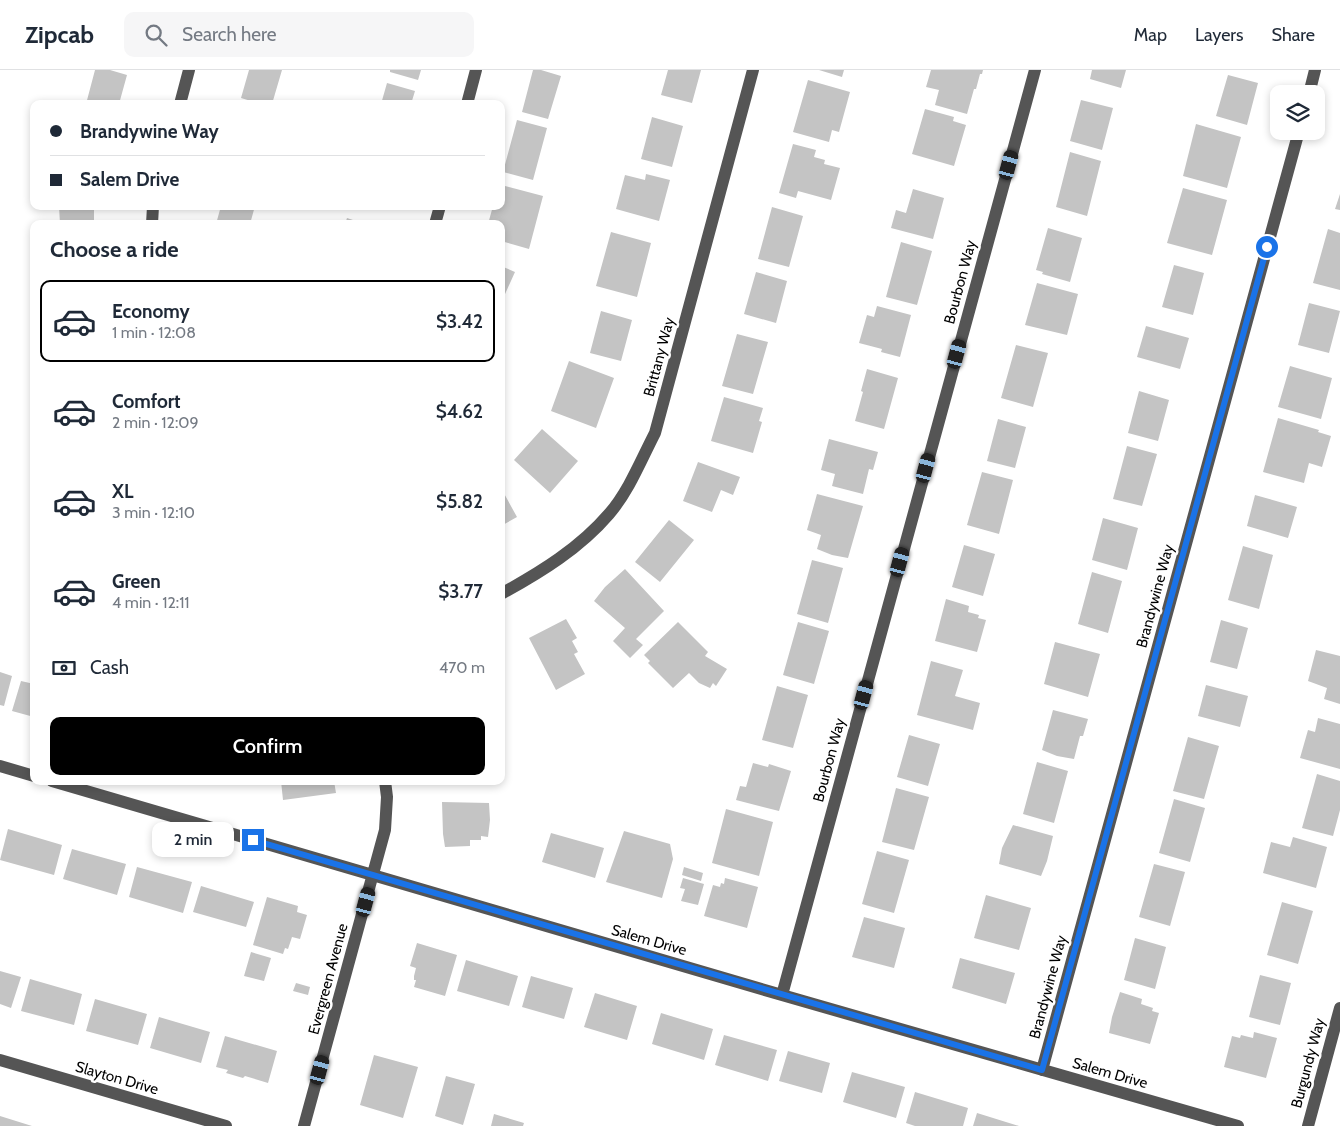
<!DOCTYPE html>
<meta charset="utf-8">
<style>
body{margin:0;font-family:Cabin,sans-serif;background:#f6f6f7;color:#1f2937;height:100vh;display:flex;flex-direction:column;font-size:19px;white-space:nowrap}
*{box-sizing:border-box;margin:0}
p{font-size:16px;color:#747a83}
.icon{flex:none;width:28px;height:28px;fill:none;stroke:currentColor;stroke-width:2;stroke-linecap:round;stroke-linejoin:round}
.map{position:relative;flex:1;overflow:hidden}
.details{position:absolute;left:30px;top:150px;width:475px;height:565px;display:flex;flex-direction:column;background:#fff;border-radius:10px;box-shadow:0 2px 8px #0003}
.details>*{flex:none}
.hud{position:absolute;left:30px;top:30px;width:475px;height:110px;border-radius:10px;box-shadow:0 2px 8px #0003;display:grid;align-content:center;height:110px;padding:0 20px;background:#fff}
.fabs{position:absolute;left:1270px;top:15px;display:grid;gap:10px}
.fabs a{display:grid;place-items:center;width:55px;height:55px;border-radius:10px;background:#fff;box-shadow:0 2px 8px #0003;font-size:25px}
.end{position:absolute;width:22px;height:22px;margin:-11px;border:6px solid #1a73e8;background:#fff;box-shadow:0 0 0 2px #fff}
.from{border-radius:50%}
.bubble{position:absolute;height:35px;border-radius:10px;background:#fff;box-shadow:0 2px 8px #0003;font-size:16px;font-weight:600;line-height:35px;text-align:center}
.car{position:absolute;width:15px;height:30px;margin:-15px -8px;border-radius:6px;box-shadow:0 0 4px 1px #0007;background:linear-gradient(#222 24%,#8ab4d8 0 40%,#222 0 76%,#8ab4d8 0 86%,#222 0)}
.hud b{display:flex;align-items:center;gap:18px;height:48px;font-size:19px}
.hud b+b{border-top:1px solid #e0e1e3}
.hud i{width:12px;height:12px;background:#1f2937}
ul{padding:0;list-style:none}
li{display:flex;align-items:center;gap:15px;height:82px;margin:0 10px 8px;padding:0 10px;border:2px solid transparent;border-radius:10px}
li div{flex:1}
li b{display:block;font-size:19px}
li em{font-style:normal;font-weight:600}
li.current{border-color:#000}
li>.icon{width:45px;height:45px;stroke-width:1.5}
h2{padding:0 20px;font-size:22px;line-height:60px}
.pay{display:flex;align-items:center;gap:12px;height:55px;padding:0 20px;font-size:19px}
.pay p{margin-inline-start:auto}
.cta{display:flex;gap:10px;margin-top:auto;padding:10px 20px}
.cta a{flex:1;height:58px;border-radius:10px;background:#000;color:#fff;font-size:20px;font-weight:600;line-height:58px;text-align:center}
header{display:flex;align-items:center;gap:30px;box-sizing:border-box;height:70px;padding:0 25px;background:#fff;border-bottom:1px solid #e0e1e3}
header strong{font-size:24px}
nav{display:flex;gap:28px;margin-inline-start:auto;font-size:18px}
.search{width:350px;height:45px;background:#f6f6f7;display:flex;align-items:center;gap:12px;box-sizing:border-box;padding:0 18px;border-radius:10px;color:#747a83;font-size:19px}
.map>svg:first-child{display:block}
.building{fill:#c4c4c4}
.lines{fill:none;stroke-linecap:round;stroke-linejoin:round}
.minor{stroke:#555;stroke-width:12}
.route{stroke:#1a73e8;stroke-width:6}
.labels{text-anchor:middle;stroke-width:5;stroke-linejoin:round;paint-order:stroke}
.street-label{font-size:15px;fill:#000;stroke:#fff}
</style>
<header>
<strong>Zipcab</strong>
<div class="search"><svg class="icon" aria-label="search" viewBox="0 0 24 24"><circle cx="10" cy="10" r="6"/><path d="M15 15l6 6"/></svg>Search here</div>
<nav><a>Map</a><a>Layers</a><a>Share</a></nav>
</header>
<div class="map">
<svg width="1340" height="1056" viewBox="0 0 1340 1056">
<rect width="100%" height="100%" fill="#fff"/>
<path class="building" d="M 95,0 L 110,0 L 127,5 L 119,34 L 86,34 Z
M 249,0 L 282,0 L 272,34 L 261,34 L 241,28 Z
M 390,0 L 421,0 L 418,10 L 390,2 Z
M 533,0 L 541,0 L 561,6 L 548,49 L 522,42 Z
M 668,0 L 701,0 L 692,33 L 661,25 Z
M 819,0 L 844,0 L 842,7 Z
M 931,0 L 983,0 L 982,4 L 980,4 L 976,19 L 974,19 L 967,44 L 935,35 L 939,20 L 926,17 Z
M 1092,0 L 1126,0 L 1121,18 L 1090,9 Z
M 1228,5 L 1258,13 L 1247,55 L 1216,46 Z
M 808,10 L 850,22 L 839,62 L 832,60 L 829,72 L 793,62 Z
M 387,13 L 415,21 L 411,34 L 381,34 Z
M 1081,30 L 1113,38 L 1102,80 L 1070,71 Z
M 925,39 L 954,47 L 953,51 L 966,55 L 954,96 L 912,84 Z
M 652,47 L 683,56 L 672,97 L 641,89 Z
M 517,50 L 547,58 L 533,110 L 503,102 Z
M 1196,54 L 1241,67 L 1227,118 L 1183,106 Z
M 793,74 L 816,80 L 814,87 L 825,90 L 824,94 L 840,98 L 831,130 L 798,121 L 796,128 L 779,123 Z
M 1070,82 L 1101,91 L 1087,146 L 1056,137 Z
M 646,104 L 670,110 L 659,151 L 616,139 L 625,105 L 645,110 Z
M 501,115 L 543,126 L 529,179 L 501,171 L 501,154 L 488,154 L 493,136 L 501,136 Z
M 1183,118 L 1227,130 L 1212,185 L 1167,173 Z
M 913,119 L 944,128 L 933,169 L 891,158 L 896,140 L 906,143 Z
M 1340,124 L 1340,140 L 1335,139 Z
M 59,136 L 94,136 L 94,154 L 60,154 Z
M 221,136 L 255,136 L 250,154 L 216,154 Z
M 772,137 L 803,146 L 789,197 L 758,189 Z
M 347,148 L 362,153 L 362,154 L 345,154 Z
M 1048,158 L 1082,168 L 1070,212 L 1042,204 L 1043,202 L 1036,200 Z
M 1328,159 L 1340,163 L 1340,220 L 1313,213 Z
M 611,162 L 651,173 L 637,227 L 596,216 Z
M 901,172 L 932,181 L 917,235 L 886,227 Z
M 1174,195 L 1204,203 L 1193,245 L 1162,237 Z
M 501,196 L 515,202 L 501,233 Z
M 756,202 L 787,211 L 776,253 L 744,244 Z
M 1037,213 L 1078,224 L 1067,265 L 1025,255 Z
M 1309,233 L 1340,241 L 1329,283 L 1298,275 Z
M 877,236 L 911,245 L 900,287 L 881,282 L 882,279 L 859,273 L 867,245 L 874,247 Z
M 601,241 L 632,250 L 621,291 L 590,283 Z
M 1146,256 L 1189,268 L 1180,299 L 1137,287 Z
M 737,264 L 768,272 L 753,324 L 722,316 Z
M 1016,275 L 1048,283 L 1033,337 L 1001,328 Z
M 569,291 L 614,308 L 596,358 L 551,341 Z
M 1290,296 L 1332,308 L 1321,349 L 1278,337 Z
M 867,299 L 898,308 L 884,359 L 855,351 L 863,322 L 861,321 Z
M 1139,321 L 1169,330 L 1158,371 L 1128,363 Z
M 724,327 L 763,338 L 759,351 L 762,352 L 753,383 L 711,371 Z
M 1278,348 L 1319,360 L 1318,362 L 1331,366 L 1322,397 L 1309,393 L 1304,413 L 1263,402 Z
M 998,349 L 1026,357 L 1015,398 L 987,391 Z
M 542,359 L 578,391 L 550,423 L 514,390 Z
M 829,369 L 878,382 L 873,400 L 869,399 L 863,424 L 832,416 L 835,404 L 821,400 Z
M 1127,376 L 1157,384 L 1142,436 L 1113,429 Z
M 698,392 L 740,407 L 733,425 L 721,420 L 712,442 L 683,431 Z
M 982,402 L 1013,410 L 999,464 L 967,455 Z
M 501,418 L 517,447 L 501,456 Z
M 817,424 L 863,436 L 848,488 L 832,485 L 817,479 L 821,465 L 807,460 Z
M 1255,425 L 1297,437 L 1288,468 L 1247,456 Z
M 1103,448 L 1138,458 L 1127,500 L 1092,490 Z
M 669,450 L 694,470 L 660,512 L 635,492 Z
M 964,475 L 995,484 L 983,526 L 952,517 Z
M 1243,476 L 1273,485 L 1259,539 L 1228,530 Z
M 812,490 L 843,498 L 828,553 L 797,544 Z
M 625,499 L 664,541 L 636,569 L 643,575 L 630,588 L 613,571 L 625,558 L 594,531 L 605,517 Z
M 1092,502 L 1122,511 L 1108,563 L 1078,554 Z
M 946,529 L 969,536 L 968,542 L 979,545 L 978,548 L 986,550 L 977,582 L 935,571 Z
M 566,549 L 577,568 L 572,571 L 578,582 L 574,584 L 585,604 L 556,620 L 529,568 Z
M 1221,550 L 1248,558 L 1237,599 L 1210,592 Z
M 678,552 L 708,582 L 705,586 L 727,599 L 716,616 L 713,613 L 710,618 L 699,613 L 689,603 L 673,618 L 648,593 L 650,591 L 644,585 Z
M 798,552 L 829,561 L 814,614 L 783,605 Z
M 1055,572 L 1100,584 L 1088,627 L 1044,614 Z
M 1316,580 L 1340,586 L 1340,634 L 1324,629 L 1327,618 L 1308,611 Z
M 931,591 L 963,600 L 955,626 L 980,633 L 973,660 L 917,645 Z
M 0,602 L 12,606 L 4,636 L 0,635 Z
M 21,611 L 34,614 L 34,647 L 12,641 Z
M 1206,615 L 1248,626 L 1240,657 L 1198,646 Z
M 777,616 L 808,625 L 793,678 L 762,670 Z
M 1053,640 L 1088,649 L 1083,666 L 1080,666 L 1074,689 L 1057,686 L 1042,680 Z
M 1318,648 L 1340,654 L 1340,699 L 1300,688 L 1308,660 L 1315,662 Z
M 909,665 L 940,674 L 928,716 L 897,707 Z
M 1188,667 L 1219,676 L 1204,729 L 1173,721 Z
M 1037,692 L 1068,701 L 1054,753 L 1023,744 Z
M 753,693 L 768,697 L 769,694 L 791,701 L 779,741 L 736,730 L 740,716 L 746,717 Z
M 1317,704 L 1340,711 L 1340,740 L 1333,766 L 1302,758 Z
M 281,711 L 334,711 L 336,723 L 283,730 Z
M 896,718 L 929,727 L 914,780 L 882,772 Z
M 1174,729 L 1205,738 L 1190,792 L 1159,783 Z
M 442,732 L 489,733 L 490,750 L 488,767 L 481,766 L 481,770 L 470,770 L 470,776 L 445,777 L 443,764 Z
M 726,739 L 773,752 L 759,806 L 712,793 Z
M 1013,755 L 1053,766 L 1047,791 L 1041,806 L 999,794 L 1002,778 Z
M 8,759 L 62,775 L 54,805 L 0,790 Z
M 624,761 L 670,774 L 673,789 L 662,828 L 606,812 Z
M 551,763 L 604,778 L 595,808 L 542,792 Z
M 1293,767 L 1327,777 L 1316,818 L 1263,803 L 1271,772 L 1290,777 Z
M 72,779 L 126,794 L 117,825 L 63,809 Z
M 877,781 L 909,790 L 894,843 L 862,834 Z
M 1154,794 L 1185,802 L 1170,856 L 1139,847 Z
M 137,797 L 192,812 L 183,843 L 129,827 Z
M 684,797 L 703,803 L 701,811 L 682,805 Z
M 683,808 L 704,814 L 698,835 L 681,831 L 685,819 L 680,818 Z
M 725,808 L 758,817 L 747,858 L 704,846 L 713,815 L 720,817 L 721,813 L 724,814 Z
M 201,816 L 254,832 L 246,857 L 193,842 Z
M 986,825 L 1031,838 L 1019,880 L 974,868 Z
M 267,827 L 298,836 L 297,842 L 307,845 L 300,869 L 292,867 L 288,879 L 285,878 L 283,884 L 253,875 Z
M 1282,832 L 1313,841 L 1298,894 L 1267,885 Z
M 864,847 L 905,858 L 894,898 L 852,887 Z
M 1135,868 L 1166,877 L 1155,919 L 1124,910 Z
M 417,873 L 457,885 L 445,926 L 414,917 L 416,910 L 414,910 L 414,906 L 416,898 L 410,896 Z
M 251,882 L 271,888 L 264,911 L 244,906 Z
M 960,888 L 1015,903 L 1006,934 L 952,918 Z
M 466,890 L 518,906 L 509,936 L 457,921 Z
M 0,901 L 21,907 L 11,938 L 0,934 Z
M 1260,905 L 1291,913 L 1280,955 L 1249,947 Z
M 531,906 L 573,918 L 564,949 L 522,937 Z
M 30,909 L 82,924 L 74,955 L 21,941 Z
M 296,913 L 310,917 L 308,925 L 293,921 Z
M 1120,922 L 1142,929 L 1141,934 L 1153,938 L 1152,941 L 1159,943 L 1150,974 L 1109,963 L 1112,947 Z
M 595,923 L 637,936 L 627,970 L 584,957 Z
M 95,929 L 147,944 L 138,975 L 86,961 Z
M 661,943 L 713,959 L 704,990 L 652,974 Z
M 159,947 L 210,962 L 201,993 L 150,978 Z
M 1254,962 L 1277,968 L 1266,1008 L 1224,997 L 1232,966 L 1240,968 L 1241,965 L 1253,968 Z
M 724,965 L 777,980 L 768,1011 L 715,995 Z
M 225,966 L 277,981 L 268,1013 L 245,1006 L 243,1008 L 226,1003 L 228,1000 L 216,997 Z
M 788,981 L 830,993 L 822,1023 L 779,1011 Z
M 374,985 L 418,997 L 403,1048 L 360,1035 Z
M 852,1002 L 905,1017 L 896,1048 L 843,1032 Z
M 446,1006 L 475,1014 L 463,1055 L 435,1046 Z
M 915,1022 L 968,1038 L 963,1056 L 915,1056 L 906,1053 Z
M 977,1043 L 1019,1056 L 973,1056 Z
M 494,1044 L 524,1053 L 523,1056 L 491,1056 Z
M 0,1046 L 32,1056 L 0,1056 Z"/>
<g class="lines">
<path class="minor" d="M 1309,24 L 1315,0
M 180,34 L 189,0
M 467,34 L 476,0
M 152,154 L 153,136
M 435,154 L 440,136
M 501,524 C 541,502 580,478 609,444 C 629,421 641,390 655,363 L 753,0
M 0,696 L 34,706
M 52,711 L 782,925 L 1238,1056
M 782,925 L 1035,0
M 0,990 L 226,1056
M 1042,1000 L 1299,61
M 304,1056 L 385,760 L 387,727 L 385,711
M 1308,1056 L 1340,938"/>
</g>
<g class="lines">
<path class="route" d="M 253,770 L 1042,1000 L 1267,177"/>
</g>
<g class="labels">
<g class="street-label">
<text transform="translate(960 212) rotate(-75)" y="5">Bourbon Way</text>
<text transform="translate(659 287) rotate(-75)" y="5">Brittany Way</text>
<text transform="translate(1155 526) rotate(-75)" y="5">Brandywine Way</text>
<text transform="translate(829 690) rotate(-75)" y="5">Bourbon Way</text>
<text transform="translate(649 870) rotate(16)" y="5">Salem Drive</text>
<text transform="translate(328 909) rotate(-75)" y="5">Evergreen Avenue</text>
<text transform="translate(1048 917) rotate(-75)" y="5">Brandywine Way</text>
<text transform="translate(1308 993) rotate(-75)" y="5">Burgundy Way</text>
<text transform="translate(1110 1003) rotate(16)" y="5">Salem Drive</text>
<text transform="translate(117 1008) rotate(16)" y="5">Slayton Drive</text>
</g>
</g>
</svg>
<div class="fabs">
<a><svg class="icon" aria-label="layers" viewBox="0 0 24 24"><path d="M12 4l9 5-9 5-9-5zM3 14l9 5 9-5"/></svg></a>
</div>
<i class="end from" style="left:1267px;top:177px"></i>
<i class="end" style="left:253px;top:770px"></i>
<div class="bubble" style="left:152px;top:752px;width:82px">2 min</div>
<i class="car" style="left:1009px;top:95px;rotate:15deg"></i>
<i class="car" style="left:957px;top:284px;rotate:15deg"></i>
<i class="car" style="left:926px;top:398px;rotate:15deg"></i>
<i class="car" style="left:900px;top:492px;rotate:15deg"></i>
<i class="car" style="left:864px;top:625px;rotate:15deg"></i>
<i class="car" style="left:366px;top:832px;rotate:15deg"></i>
<i class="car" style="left:320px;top:1000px;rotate:15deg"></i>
<div class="hud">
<b><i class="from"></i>Brandywine Way</b>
<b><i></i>Salem Drive</b>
</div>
<section class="details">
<h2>Choose a ride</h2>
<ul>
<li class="current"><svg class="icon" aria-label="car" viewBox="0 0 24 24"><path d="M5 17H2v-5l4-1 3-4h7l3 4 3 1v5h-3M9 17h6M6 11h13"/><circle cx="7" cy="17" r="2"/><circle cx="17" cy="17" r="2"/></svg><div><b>Economy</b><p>1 min · 12:08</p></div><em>$3.42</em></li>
<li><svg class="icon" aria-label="car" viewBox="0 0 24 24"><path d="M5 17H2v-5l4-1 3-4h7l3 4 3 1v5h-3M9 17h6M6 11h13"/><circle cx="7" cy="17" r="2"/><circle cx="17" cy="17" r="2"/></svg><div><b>Comfort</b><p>2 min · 12:09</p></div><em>$4.62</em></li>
<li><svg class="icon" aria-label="car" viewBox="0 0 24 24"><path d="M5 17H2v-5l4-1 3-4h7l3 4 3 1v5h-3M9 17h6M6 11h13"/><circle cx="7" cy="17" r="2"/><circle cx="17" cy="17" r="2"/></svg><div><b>XL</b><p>3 min · 12:10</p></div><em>$5.82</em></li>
<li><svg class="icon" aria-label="car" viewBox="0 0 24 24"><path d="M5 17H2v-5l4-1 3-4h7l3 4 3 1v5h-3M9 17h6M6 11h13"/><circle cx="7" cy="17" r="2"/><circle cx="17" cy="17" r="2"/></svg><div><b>Green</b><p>4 min · 12:11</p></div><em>$3.77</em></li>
</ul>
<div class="pay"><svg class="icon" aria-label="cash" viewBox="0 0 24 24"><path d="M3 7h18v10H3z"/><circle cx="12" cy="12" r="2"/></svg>Cash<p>470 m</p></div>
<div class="cta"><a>Confirm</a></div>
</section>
</div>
